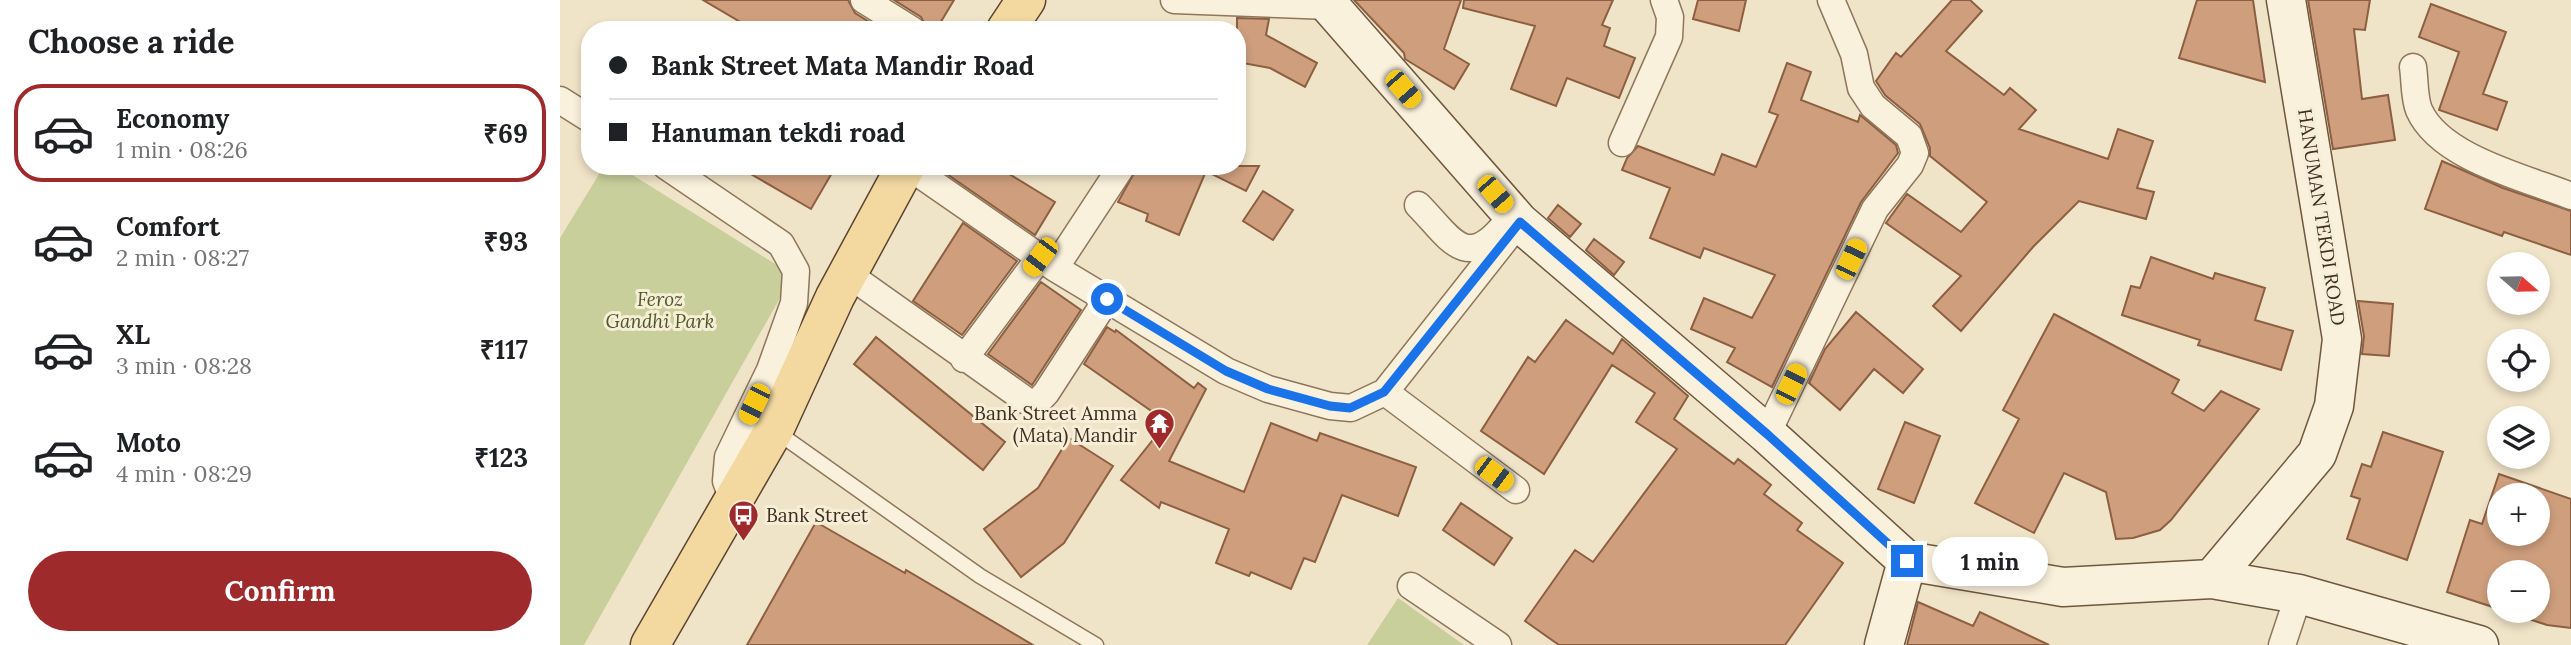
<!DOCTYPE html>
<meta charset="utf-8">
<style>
body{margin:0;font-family:Lora,serif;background:#f6f6f6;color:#202124;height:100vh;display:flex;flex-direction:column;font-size:26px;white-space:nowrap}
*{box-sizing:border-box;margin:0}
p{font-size:23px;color:#757577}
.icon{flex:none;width:38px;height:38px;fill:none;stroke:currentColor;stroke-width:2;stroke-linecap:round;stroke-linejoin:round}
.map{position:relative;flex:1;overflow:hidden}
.sheet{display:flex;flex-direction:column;background:#fff;width:560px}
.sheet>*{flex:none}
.guide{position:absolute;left:21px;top:21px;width:665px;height:154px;border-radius:28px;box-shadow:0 4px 10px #0003;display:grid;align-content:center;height:154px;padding:0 28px;background:#fff}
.needle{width:46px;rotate:110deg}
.fabs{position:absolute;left:1927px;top:252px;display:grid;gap:14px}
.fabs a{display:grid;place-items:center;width:63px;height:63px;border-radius:50%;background:#fff;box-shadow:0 4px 10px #0003;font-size:35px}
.end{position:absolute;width:32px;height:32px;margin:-16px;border:9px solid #1a73e8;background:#fff;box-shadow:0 0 0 4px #fff}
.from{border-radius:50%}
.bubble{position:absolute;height:49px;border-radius:24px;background:#fff;box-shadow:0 4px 10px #0003;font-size:23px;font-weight:700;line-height:49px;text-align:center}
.car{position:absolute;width:21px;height:42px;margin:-21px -10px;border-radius:9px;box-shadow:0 0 5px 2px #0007;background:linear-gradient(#f5c518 24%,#345 0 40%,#f5c518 0 76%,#345 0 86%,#f5c518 0)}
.guide b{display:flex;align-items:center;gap:24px;height:66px;font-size:26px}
.guide b+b{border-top:2px solid #e0e0e0}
.guide i{width:18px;height:18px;background:#202124}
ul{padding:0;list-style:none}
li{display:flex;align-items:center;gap:21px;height:98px;margin:0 14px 10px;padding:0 14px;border:4px solid transparent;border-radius:28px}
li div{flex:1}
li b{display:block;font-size:26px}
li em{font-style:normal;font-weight:700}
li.selected{border-color:#9e2a2b}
li>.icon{width:63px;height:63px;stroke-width:1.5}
h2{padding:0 28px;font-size:32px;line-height:84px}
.primary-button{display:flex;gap:14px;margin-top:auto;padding:14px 28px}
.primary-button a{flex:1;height:80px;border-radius:42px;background:#9e2a2b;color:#fff;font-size:28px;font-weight:700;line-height:80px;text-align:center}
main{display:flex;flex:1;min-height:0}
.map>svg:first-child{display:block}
.green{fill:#c9cf9b}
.building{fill:#cf9f7d;stroke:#8d5f41;stroke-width:2;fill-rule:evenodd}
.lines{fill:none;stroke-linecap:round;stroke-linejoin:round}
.lane-casing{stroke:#8d765c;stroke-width:17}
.street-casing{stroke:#8d765c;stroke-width:29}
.secondary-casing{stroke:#6f573f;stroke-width:41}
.primary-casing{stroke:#5b4430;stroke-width:41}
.lane{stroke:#faf1dc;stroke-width:14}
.street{stroke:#faf1dc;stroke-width:26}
.secondary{stroke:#faf1dc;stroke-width:38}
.primary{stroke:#f3d9a0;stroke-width:38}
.route{stroke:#1a73e8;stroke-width:9}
.labels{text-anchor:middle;stroke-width:6;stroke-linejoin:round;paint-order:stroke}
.street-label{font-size:19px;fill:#3d2e20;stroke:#f7eed8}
.park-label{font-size:19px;font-style:italic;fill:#4d5a26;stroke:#f7eed8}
.poi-label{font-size:19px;fill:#3d2e20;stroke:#f7eed8;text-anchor:end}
</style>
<main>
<section class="sheet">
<h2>Choose a ride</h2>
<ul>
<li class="selected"><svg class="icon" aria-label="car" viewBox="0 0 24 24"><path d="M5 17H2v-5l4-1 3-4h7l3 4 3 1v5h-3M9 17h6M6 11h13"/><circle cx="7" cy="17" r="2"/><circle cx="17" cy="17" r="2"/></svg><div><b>Economy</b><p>1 min · 08:26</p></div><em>₹69</em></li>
<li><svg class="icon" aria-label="car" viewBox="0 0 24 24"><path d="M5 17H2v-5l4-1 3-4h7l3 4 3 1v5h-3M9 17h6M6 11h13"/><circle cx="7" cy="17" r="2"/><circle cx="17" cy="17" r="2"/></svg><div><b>Comfort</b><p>2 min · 08:27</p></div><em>₹93</em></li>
<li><svg class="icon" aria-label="car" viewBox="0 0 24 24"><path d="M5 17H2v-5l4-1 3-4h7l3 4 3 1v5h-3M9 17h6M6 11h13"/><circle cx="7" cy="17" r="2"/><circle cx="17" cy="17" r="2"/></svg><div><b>XL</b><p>3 min · 08:28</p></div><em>₹117</em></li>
<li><svg class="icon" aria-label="car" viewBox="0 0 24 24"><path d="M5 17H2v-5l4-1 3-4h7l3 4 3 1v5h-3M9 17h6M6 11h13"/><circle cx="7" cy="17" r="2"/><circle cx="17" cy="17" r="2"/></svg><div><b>Moto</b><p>4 min · 08:29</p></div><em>₹123</em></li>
</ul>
<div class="primary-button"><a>Confirm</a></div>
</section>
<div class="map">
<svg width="2011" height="645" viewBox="0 0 2011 645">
<rect width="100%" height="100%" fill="#f0e4c8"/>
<path class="green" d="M 44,166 L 58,166 L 233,275 L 24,645 L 0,645 L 0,238 Z
M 838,598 L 904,645 L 807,645 Z"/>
<path class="building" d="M 143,0 L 288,0 L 295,13 L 322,30 L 194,30 Z
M 334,0 L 394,0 L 376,30 L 368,30 L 361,17 Z
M 794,0 L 901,0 L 884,49 L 909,64 L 894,89 L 845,59 L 844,53 Z
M 904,0 L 1053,0 L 1042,25 L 1050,28 L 1044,46 L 1075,58 L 1059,98 L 1007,78 L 996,106 L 951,89 L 975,26 L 903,8 Z
M 1138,0 L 1186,0 L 1179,31 L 1133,19 Z
M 1392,0 L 1410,0 L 1422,11 L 1386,51 L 1444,95 L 1450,88 L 1476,110 L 1459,129 L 1548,159 L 1558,129 L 1593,141 L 1577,188 L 1594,192 L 1586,219 L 1519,201 L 1473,247 L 1401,331 L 1373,306 L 1401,276 L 1326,223 L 1347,194 L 1401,232 L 1427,202 L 1370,156 L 1370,148 L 1360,124 L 1325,95 L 1316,81 L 1336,53 L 1341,57 Z
M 1637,0 L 1693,0 L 1705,82 L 1619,58 Z
M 1748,0 L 1810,0 L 1805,30 L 1794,29 L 1802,99 L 1828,95 L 1835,140 L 1773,149 Z
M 1871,4 L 1946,32 L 1923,94 L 1947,102 L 1937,130 L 1879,110 L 1899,52 L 1859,37 Z
M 677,18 L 709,19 L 706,35 L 757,63 L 745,87 L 710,68 L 677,62 Z
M 1227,63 L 1251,72 L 1241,100 L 1298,122 L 1300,115 L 1336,145 L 1338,153 L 1301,202 L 1212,387 L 1167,362 L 1175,348 L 1131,329 L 1144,298 L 1192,318 L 1215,275 L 1144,248 L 1140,258 L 1090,238 L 1110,188 L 1062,170 L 1067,158 L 1078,146 L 1154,175 L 1162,154 L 1196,167 L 1218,115 L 1209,112 Z
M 1882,161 L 1943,188 L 2011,211 L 2011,255 L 1944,232 L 1942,236 L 1865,209 Z
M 177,166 L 276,166 L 251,209 Z
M 388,166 L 436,166 L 495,202 L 475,235 L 384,172 Z
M 578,166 L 699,166 L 686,191 L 646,171 L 619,235 L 586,221 L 588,214 L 558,202 Z
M 703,191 L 733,210 L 713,240 L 683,221 Z
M 998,205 L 1021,224 L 1010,237 L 988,218 Z
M 403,223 L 457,261 L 402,335 L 353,301 Z
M 1034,239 L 1064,262 L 1054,275 L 1026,250 Z
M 1591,257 L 1653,279 L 1655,273 L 1705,288 L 1695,320 L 1733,331 L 1721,370 L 1638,345 L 1640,340 L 1562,315 L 1571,286 L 1580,288 Z
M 481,282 L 521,310 L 472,385 L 428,354 Z
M 1798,301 L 1833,304 L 1829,356 L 1802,354 L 1804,336 Z
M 1296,312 L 1363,369 L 1343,393 L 1314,369 L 1280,410 L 1249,383 L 1265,349 Z
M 1494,314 L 1619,380 L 1612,393 L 1644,411 L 1661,391 L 1699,409 L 1611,520 L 1600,530 L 1573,538 L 1556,539 L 1546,492 L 1504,473 L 1474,533 L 1415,503 L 1459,419 L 1443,410 Z
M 1006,320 L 1053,354 L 1062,339 L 1128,396 L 1114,419 L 1174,464 L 1178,459 L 1211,485 L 1204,494 L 1242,523 L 1237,530 L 1283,563 L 1225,645 L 999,645 L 965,621 L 1015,550 L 1033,562 L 1117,449 L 1076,422 L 1095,393 L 1052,365 L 984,474 L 921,431 L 968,357 L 975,362 Z
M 547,327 L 555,332 L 556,330 L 634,388 L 638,383 L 646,389 L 609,461 L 684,492 L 711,423 L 757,441 L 760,433 L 856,467 L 838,516 L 782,495 L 755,562 L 744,558 L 731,589 L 691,572 L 689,576 L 656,563 L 669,529 L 601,502 L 599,508 L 561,480 L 607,422 L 524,364 Z
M 316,337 L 445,442 L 423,470 L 294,364 Z
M 1345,422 L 1380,436 L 1354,503 L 1318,489 Z
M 1823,432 L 1883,452 L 1847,560 L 1787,539 L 1800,499 L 1791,496 L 1802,464 L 1811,467 Z
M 509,438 L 553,466 L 504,543 L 461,577 L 424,529 L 478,488 Z
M 1939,474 L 2011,499 L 2011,628 L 1987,625 L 1945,611 L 1978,611 L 1978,572 L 1939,572 L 1939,609 L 1887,592 L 1910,520 L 1922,524 ZM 1939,495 L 1978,495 L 1978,534 L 1939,534 Z
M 901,503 L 952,538 L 934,565 L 883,530 Z
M 256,522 L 345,573 L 346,570 L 473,645 L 187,645 Z
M 1358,602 L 1413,626 L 1420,612 L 1489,645 L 1347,645 Z"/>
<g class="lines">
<defs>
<path id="lane" d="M 214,430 L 420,576 L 536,645"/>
<path id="street" d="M 304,0 L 352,30
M 614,0 L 770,6
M 1853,67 C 1855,80 1854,98 1859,110 C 1880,158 1966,178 2011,196
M 0,100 L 30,119
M 1062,143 L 1109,37 L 1110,17 L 1104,0
M 106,166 L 221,244 L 236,271 L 234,303 L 210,370 L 168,457 L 166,481 L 173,500
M 348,166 L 495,268 L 666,371 L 708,389 L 770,406 L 791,408 L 825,392 L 956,490
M 858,205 C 888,235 904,271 941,229
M 495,268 L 562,166
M 288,274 L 474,406 L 486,393 L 547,299
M 404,359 L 480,257
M 825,392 L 959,222
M 1207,434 L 1315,209 L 1350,165 L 1355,153 L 1349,136 L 1313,106 L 1301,88 L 1294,54 L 1271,0
M 851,586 L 938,645
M 1722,645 L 1739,594"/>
<path id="secondary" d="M 768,0 L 770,6 L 959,222 L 1207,434 L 1347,561 L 1503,587 L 1652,579 L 1739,594 L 1919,645
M 1652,579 L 1757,454 L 1774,406 L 1782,339 L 1726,0
M 1324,645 L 1347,561"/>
<path id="primary" d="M 446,30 L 466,0
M 90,645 L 214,430 L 275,297 L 346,166"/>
</defs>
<use href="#lane" class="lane-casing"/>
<use href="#street" class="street-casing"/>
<use href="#secondary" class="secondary-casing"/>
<use href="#primary" class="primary-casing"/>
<use href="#lane" class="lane"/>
<use href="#street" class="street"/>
<use href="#secondary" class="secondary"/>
<use href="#primary" class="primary"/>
</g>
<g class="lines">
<path class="route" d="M 547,299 L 666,371 L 708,389 L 770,406 L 790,408 L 824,392 L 960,222 L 1207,434 L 1347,561"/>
</g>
<defs>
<symbol id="temple-pin" viewBox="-11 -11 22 30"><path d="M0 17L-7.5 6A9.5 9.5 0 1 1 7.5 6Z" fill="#9e2a2b" stroke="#f7eed8"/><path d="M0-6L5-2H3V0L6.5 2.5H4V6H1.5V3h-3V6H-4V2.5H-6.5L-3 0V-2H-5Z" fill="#fff"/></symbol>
<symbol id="bus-pin" viewBox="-11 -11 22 30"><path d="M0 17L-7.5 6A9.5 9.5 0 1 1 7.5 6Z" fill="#9e2a2b" stroke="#f7eed8"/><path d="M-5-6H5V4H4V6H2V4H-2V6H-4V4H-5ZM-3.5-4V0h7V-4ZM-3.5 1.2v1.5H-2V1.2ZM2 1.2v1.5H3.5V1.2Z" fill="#fff"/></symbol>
</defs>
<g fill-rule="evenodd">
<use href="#temple-pin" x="582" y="406" width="35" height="47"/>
<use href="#bus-pin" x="166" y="498" width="35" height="47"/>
</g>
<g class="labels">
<g class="street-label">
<text transform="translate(1762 217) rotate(81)" y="7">HANUMAN TEKDI ROAD</text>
</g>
<g class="park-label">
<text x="100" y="306">Feroz<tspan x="100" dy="22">Gandhi Park</tspan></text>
</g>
<g class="poi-label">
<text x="577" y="420">Bank Street Amma<tspan x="577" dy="22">(Mata) Mandir</tspan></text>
<text x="206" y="522" text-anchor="start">Bank Street</text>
</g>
</g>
</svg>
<div class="fabs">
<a><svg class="needle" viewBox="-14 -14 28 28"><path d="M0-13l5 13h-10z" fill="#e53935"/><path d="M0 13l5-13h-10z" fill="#757577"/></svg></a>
<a><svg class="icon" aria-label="locate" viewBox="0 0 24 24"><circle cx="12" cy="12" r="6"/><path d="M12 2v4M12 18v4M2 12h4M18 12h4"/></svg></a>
<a><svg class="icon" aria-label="layers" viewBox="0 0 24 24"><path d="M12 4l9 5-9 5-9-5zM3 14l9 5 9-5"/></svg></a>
<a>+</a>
<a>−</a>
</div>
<i class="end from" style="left:547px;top:299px"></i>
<i class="end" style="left:1347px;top:561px"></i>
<div class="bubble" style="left:1372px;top:537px;width:116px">1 min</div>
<i class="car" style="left:843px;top:89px;rotate:139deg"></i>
<i class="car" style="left:935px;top:194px;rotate:139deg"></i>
<i class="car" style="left:480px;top:257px;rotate:217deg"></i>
<i class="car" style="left:1291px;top:259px;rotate:25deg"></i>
<i class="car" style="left:1231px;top:384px;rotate:26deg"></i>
<i class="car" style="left:194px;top:404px;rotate:206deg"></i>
<i class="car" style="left:934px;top:474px;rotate:127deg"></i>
<div class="guide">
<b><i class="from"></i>Bank Street Mata Mandir Road</b>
<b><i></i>Hanuman tekdi road</b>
</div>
</div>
</main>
